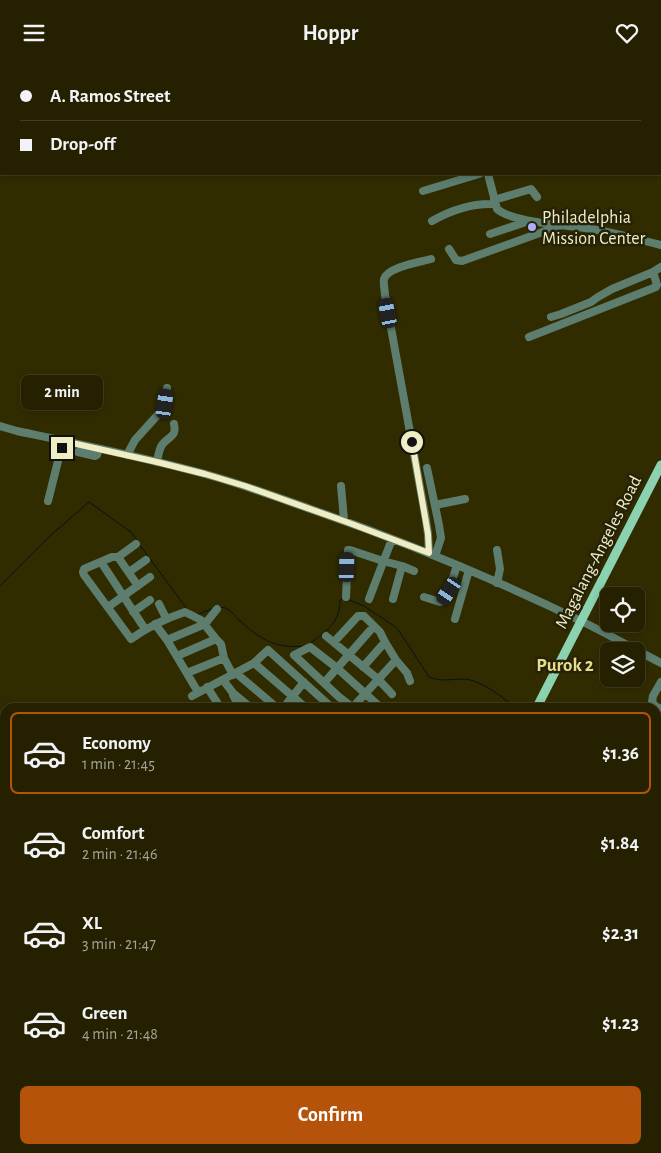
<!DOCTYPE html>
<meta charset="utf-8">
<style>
body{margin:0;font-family:"Alegreya Sans",sans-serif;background:#312e0f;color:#f1f3f6;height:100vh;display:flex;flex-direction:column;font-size:19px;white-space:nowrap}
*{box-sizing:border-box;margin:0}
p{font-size:16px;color:#a3a399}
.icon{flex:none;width:28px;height:28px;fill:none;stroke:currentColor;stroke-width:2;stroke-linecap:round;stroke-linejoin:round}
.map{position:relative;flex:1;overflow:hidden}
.drawer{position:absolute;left:0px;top:638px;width:661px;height:451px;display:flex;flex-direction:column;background:#252100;border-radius:15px 15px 0 0;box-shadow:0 2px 8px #0003,0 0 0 1px #423e22}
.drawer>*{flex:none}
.guide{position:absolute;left:0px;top:0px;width:661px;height:110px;box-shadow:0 2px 8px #0003,0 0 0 1px #423e22;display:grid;align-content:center;height:110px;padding:0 20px;background:#252100}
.buttons{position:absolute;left:600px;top:522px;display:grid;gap:10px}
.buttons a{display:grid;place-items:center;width:45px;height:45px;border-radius:8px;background:#252100;box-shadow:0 2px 8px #0003,0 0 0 1px #423e22;font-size:25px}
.end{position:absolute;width:22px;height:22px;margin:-11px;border:6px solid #f0edc5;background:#111;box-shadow:0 0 0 2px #111}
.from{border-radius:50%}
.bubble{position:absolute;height:35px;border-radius:8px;background:#252100;box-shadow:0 2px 8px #0003,0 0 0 1px #423e22;font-size:16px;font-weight:700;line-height:35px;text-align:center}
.car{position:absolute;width:15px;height:30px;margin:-15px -8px;border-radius:6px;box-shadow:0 0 4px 1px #0007;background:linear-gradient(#222 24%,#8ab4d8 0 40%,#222 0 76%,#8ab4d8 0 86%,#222 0)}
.guide b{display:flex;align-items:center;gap:18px;height:48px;font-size:19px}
.guide b+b{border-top:1px solid #423e22}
.guide i{width:12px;height:12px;background:#f1f3f6}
ul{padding:9px 0 0;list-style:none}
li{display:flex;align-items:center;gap:15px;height:82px;margin:0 10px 8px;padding:0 10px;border:2px solid transparent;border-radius:8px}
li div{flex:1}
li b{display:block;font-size:19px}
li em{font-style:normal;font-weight:700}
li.active{border-color:#b45309}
li>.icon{width:45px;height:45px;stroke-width:1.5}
.cta{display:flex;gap:10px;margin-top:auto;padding:10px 20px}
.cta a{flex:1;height:58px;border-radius:8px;background:#b45309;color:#fff;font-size:20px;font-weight:700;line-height:58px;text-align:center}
header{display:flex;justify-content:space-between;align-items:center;height:65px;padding:0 20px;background:#252100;font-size:22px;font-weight:700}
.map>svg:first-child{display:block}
.green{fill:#5e2b15}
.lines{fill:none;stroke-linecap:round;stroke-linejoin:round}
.stream{stroke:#041319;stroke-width:1}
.minor{stroke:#5d7e6e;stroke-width:8}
.major{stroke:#8ad2b0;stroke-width:9}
.route{stroke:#f0edc5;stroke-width:6}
.poi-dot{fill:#aeaefb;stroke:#252208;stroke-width:2}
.labels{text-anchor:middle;stroke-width:5;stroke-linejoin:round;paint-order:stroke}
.poi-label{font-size:18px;fill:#f0edc5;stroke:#252208;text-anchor:start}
.street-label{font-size:18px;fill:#f0edc5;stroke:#252208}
.neighbourhood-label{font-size:19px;font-weight:bold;fill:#e5dd8c;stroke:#252208}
</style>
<header><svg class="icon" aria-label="menu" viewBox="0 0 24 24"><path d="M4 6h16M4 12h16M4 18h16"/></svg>Hoppr<svg class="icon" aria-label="heart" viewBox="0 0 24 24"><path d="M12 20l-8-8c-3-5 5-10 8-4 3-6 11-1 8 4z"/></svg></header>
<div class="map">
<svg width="661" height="1088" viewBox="0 0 661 1088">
<rect width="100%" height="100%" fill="#312c00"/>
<path class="green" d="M 661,700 L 661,806 L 656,808 L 656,703 Z
M 150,1084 L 253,1084 L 248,1088 L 147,1088 Z"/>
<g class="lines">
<path class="stream" d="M 139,479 L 187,544
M 0,521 L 50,471 L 89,437 L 131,467 L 137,475
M 347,534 L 364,541 L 397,563 L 429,612 C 441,617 452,614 464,614 C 481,615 502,632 515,642
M 220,542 C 229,542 233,549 239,555 C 259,573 274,584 303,581
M 197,549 L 199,549 L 214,543
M 311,578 C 327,565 340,558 340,535 L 344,533
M 656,685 L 661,679
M 0,1083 L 5,1082
M 60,1084 L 64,1088"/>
<path class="minor" d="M 463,0 L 464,1
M 290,1 L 294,0
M 359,1 L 362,0
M 488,109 L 497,144 C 514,159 573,160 597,165 C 619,169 640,175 661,180
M 423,126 L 479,109
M 494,135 L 531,124 L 537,132
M 432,156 C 451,145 474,138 495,139
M 490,169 L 529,156
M 449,184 L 456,195 L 462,196 L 559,161
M 551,252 L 561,249 L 591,237 L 598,232 L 612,224 L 653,207
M 529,272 L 656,222 L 657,220 L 653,207 L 661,202
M 0,361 L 17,366 C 79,379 143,392 205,409 C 242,419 279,433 316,446 C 406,477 494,514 581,556 C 608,569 634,584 661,598
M 78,387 L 95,391 L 97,390 L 99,384
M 127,390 L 135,375 L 163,344 L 167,323
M 157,397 C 158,392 159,384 162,380 C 168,371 177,373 174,359
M 427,403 L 439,460 L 441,473 L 435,491
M 341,421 L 344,455
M 48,436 L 63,376
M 435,440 L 465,434
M 136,479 L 118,492 L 112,492 L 84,504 L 83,507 L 84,510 L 131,574 C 149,561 164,554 185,547 L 201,555 L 216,574 L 221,579 L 224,593 L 233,610
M 497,485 L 500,504 L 497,518
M 429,488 L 428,469 L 426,455 L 385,230 C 385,226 383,218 384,214 C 387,202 420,197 431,194
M 118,492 L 138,521
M 101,497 L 145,564
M 129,507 L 146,495
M 346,532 L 348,488 L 348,485 L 350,485 L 383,496 L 402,501 L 414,506
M 424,532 L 440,537 L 443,536 L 449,526 L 457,500
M 369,534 L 392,474
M 393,534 L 402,501
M 159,539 L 166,553
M 108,542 L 150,512
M 133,547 L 150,535
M 455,554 L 469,505
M 155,559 L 167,575 L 198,627
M 326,571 L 378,614 L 392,629
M 167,575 L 205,559 L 217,544
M 334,577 L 358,551 L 364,551 L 380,567 L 385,577 L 396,595 L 407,608 L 410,616
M 177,591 L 216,574
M 254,598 L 305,642
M 363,602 L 385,577
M 187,608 L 224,593
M 236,608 L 276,642
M 223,615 L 233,628 L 250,642
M 661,617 L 653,631 L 652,637 L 655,641 L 661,644
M 324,618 L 374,561
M 207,622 L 220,642
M 233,630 L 239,642
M 192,631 L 254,598 L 268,585 L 331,642
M 284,642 L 304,617
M 352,642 L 339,632 L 294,590 L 310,582 L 337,603 L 380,642
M 353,642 L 396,595
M 656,830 L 661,827
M 656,883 L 661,892
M 656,915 L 661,911
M 656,949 L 661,945
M 656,980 L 661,975
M 656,1009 L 661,1017
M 656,1054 L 661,1062
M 291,1084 L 295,1088
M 319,1084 L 322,1088
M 345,1084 L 348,1088
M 522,1084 L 524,1088
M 552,1084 L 554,1088
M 595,1084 L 598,1088
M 615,1084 L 618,1088
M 646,1084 L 648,1088
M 269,1088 L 275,1084
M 356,1088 L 364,1084
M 402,1088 L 410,1084
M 448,1088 L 456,1084
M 476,1088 L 477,1084
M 499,1088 L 500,1084
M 576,1088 L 582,1084"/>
<path class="major" d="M 537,642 L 661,400
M 138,1088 L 141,1084"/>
</g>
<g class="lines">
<path class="route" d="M 62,383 L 63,376 L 157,397 L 205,409 L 245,421 L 344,456 L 429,488 L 428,469 L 412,377"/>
</g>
<circle class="poi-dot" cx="532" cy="162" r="5"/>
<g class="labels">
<g class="poi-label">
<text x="542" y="158">Philadelphia<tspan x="542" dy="21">Mission Center</tspan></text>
</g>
<g class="street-label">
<text transform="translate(598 487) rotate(-63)" y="6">Magalang-Angeles Road</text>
</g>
<g class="neighbourhood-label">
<text x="565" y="606">Purok 2</text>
</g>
</g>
</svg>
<div class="buttons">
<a><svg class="icon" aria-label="locate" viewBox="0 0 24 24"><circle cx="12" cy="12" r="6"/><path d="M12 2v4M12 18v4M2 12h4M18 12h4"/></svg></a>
<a><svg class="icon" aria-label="layers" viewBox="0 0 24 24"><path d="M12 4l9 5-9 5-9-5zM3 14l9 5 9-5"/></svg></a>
</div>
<i class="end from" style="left:412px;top:377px"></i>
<i class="end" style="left:62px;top:383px"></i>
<div class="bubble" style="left:21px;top:310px;width:82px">2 min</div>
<i class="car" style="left:388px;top:248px;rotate:349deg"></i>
<i class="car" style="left:165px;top:339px;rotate:8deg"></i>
<i class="car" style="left:347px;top:502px;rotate:2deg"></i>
<i class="car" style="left:449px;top:526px;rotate:214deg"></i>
<div class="guide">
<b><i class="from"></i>A. Ramos Street</b>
<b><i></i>Drop-off</b>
</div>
<section class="drawer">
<ul>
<li class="active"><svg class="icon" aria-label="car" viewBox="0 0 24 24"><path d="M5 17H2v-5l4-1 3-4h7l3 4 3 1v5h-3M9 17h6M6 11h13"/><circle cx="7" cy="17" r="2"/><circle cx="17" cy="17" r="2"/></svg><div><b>Economy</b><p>1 min · 21:45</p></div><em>$1.36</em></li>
<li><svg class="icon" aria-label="car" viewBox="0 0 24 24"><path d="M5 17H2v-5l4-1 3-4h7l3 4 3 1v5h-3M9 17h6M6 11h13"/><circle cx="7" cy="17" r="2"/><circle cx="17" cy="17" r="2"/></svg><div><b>Comfort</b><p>2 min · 21:46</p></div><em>$1.84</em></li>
<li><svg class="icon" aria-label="car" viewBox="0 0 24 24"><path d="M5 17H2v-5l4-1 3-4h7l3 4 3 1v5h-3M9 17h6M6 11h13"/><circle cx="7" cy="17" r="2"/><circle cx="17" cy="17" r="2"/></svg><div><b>XL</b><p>3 min · 21:47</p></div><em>$2.31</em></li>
<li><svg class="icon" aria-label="car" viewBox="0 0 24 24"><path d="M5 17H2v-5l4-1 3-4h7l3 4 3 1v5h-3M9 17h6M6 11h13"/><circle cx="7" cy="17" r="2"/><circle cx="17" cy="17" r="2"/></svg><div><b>Green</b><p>4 min · 21:48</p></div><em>$1.23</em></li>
</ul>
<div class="cta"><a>Confirm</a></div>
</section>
</div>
